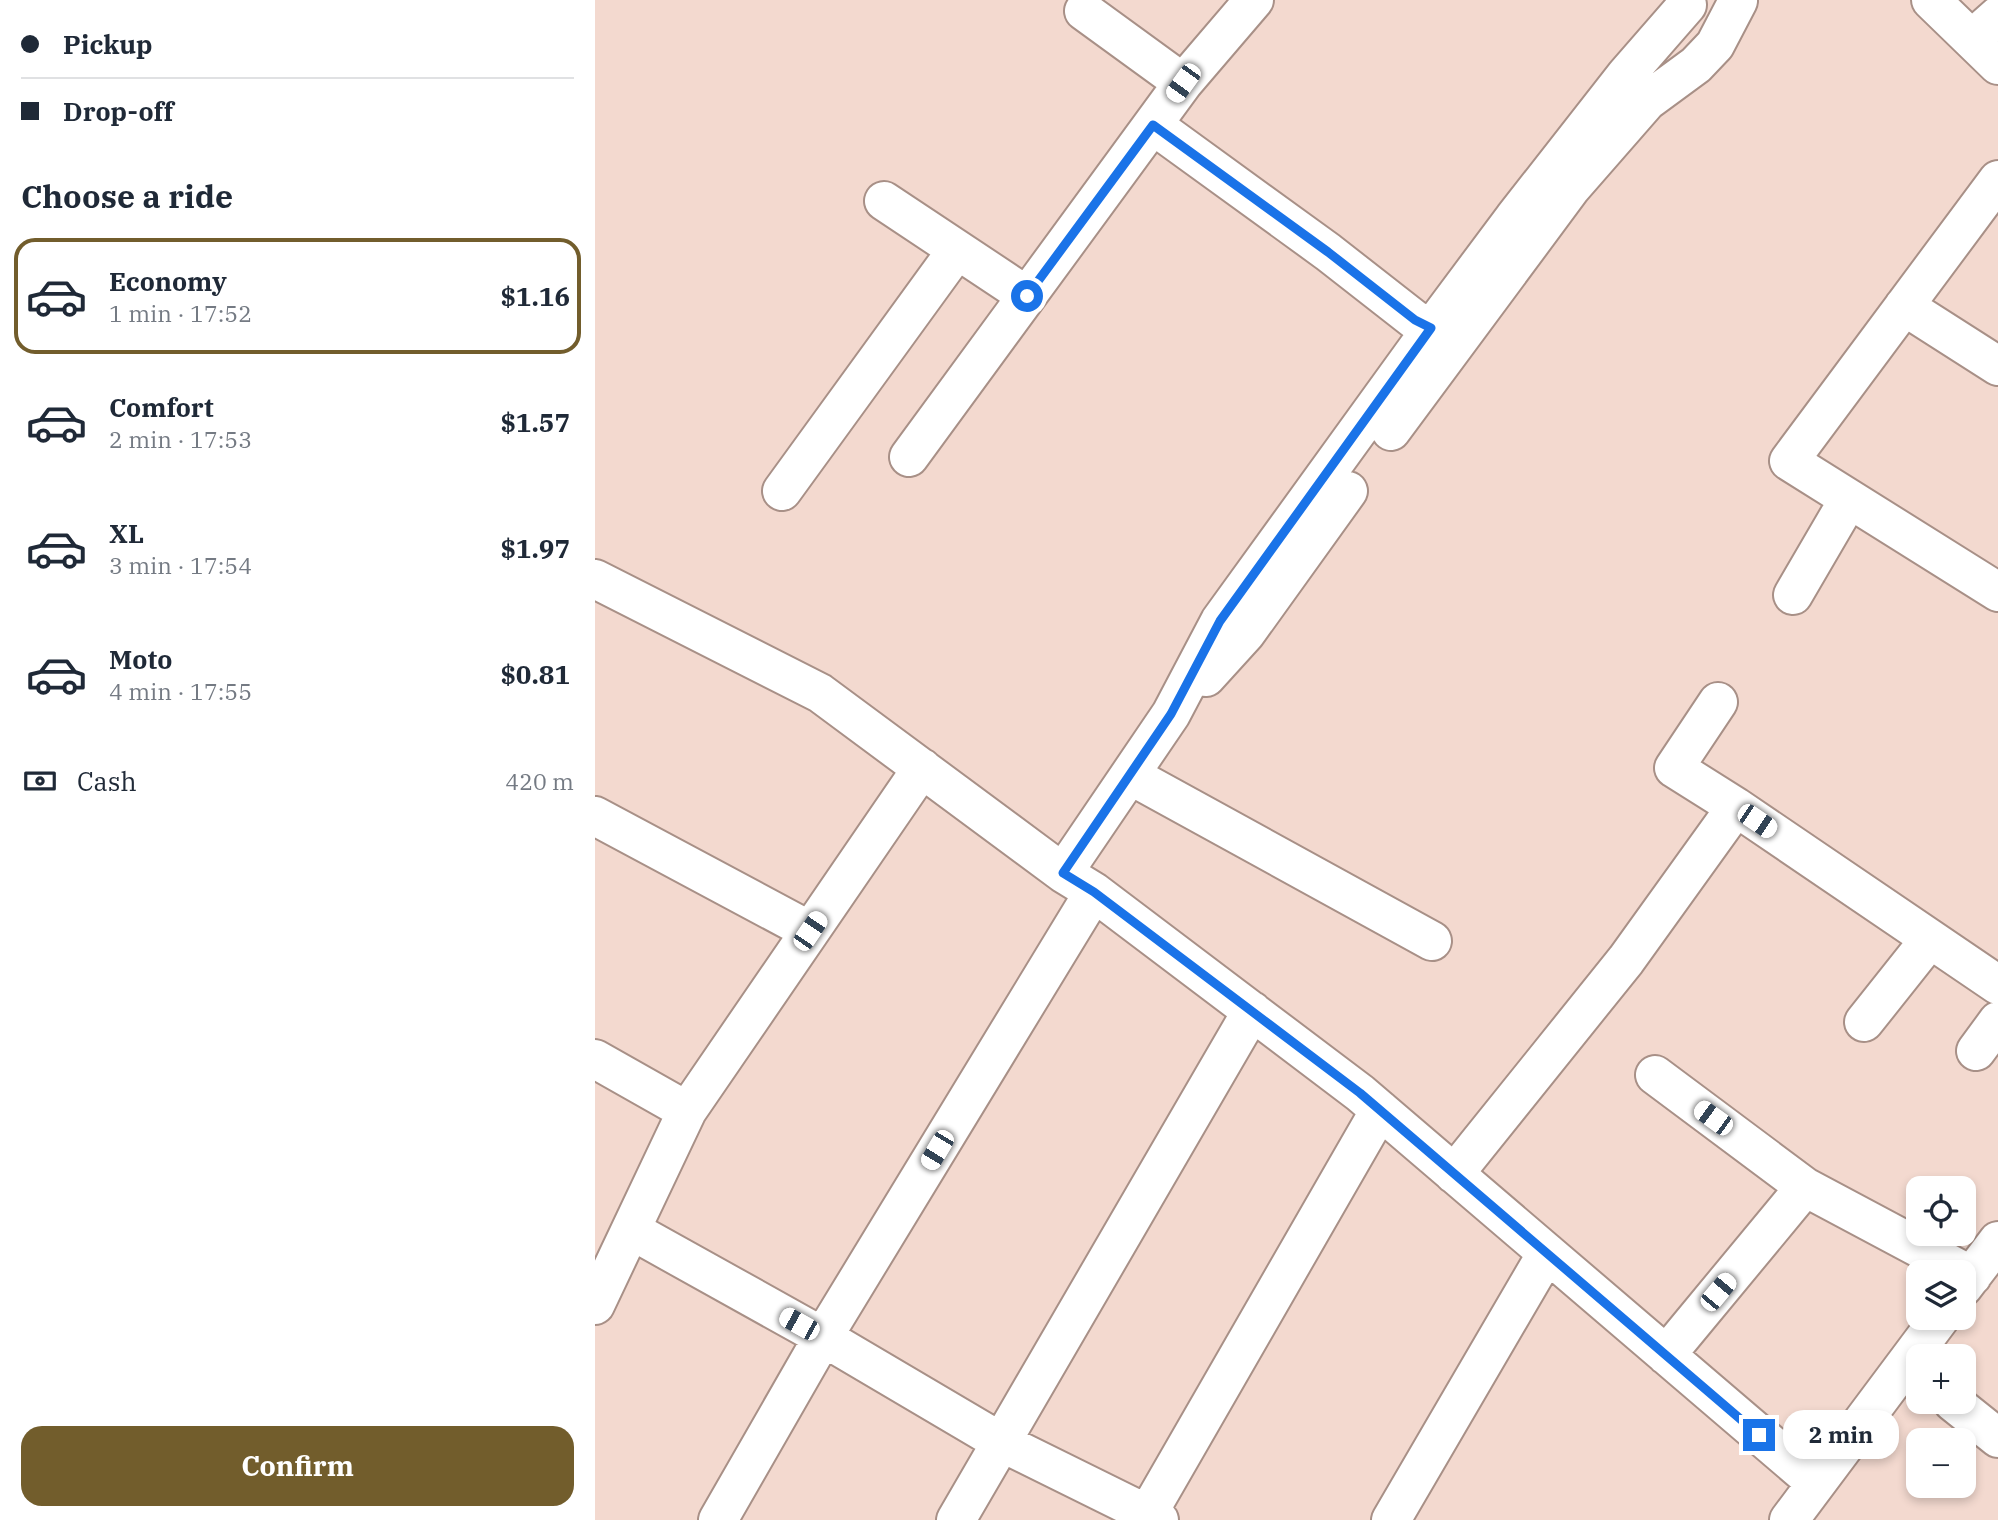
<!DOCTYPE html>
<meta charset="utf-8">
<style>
body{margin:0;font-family:"IBM Plex Serif",serif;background:#f2f2f3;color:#1f2937;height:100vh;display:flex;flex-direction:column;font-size:26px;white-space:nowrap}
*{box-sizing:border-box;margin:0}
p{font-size:23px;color:#747a83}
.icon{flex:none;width:38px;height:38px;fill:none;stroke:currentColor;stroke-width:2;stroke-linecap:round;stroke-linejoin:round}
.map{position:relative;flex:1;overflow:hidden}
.panel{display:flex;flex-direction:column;background:#fff;width:595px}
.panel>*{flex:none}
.guide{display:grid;align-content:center;height:154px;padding:0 21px;background:#fff}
.controls{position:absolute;left:1311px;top:1176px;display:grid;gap:14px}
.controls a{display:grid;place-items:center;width:70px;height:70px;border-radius:14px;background:#fff;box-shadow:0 4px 10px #0003;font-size:35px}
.end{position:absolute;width:32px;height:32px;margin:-16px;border:9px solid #1a73e8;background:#fff;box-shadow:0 0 0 4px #fff}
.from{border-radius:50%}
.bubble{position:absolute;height:49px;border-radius:21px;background:#fff;box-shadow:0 4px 10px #0003;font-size:23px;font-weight:800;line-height:49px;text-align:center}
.car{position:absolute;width:21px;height:42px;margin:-21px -10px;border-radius:9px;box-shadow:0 0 5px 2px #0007;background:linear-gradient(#fff 24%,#345 0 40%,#fff 0 76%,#345 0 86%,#fff 0)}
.guide b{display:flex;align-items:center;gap:24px;height:66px;font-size:26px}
.guide b+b{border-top:2px solid #e0e1e3}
.guide i{width:18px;height:18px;background:#1f2937}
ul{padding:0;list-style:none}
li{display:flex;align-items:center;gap:21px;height:116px;margin:0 14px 10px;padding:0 7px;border:4px solid transparent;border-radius:21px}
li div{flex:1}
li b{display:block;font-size:26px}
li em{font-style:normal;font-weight:800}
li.selected{border-color:#725d2c}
li>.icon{width:63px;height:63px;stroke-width:1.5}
h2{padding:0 21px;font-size:32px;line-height:84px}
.pay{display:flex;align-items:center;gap:18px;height:77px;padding:0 21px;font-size:26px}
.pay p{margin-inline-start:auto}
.button{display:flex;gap:14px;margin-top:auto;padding:14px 21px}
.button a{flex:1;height:80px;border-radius:21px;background:#725d2c;color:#fff;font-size:28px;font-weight:800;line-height:80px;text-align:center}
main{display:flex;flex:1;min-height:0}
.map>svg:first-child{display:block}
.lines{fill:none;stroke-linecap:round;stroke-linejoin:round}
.minor-casing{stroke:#a89087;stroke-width:42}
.minor{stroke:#fff;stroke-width:38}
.route{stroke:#1a73e8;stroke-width:9}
</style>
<main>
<section class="panel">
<div class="guide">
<b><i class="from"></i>Pickup</b>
<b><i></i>Drop-off</b>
</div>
<h2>Choose a ride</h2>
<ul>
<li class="selected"><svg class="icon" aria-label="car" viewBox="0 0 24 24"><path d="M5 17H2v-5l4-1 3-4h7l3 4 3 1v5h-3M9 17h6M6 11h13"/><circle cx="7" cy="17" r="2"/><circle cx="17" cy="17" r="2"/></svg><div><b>Economy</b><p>1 min · 17:52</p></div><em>$1.16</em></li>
<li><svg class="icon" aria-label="car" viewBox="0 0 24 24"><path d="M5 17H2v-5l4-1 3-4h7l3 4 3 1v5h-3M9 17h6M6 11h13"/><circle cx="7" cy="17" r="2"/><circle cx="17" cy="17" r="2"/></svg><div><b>Comfort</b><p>2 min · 17:53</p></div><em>$1.57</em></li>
<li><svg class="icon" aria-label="car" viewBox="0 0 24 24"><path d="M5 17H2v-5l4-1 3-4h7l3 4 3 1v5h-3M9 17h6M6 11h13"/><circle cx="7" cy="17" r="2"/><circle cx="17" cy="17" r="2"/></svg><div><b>XL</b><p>3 min · 17:54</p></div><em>$1.97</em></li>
<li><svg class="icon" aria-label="car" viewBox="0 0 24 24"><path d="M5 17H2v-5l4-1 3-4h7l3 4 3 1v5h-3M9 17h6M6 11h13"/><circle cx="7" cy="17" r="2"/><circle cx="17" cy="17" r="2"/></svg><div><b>Moto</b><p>4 min · 17:55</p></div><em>$0.81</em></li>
</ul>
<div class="pay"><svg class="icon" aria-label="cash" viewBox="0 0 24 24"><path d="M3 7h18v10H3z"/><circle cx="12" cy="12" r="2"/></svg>Cash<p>420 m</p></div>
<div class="button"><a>Confirm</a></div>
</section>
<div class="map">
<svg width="1403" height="1520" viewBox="0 0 1403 1520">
<rect width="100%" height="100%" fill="#f3d9cf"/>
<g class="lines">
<defs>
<path id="minor" d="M 1336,0 L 1403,65
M 489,11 L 588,83
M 1377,39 L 1403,16
M 558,125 L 733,252 L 820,320 L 837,328
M 1403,180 L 1194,461 L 1403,592
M 289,201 L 432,296
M 1309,306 L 1403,366
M 796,431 L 976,188 L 1052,101 L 1101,65 L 1120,45 L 1143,1
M 314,457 L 588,83 L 659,0
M 187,491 L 362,250
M 0,579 L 225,693 L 468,873 L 576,714 L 625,621 L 837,328 L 919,218 L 1031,75 L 1092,5
M 1198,595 L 1254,499
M 611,677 L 651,633 L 753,491
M 1123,702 L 1079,768 L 1141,807 L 1403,985
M 535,775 L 837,941
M 0,816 L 215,931
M 468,873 L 499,892 L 765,1093 L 1221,1483
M 1269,1022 L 1335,939
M 1381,1051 L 1403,1021
M 0,1059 L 92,1111
M 1060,1075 L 1210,1187 L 1377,1276
M 859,1174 L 1031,960 L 1141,807
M 36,1230 L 228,1337 L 406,1442 L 564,1520
M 1368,1287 L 1403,1241
M 0,1305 L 92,1111 L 327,768
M 1071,1355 L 1210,1187
M 1358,1402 L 1403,1438
M 123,1520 L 228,1337 L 499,892
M 361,1520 L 657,1011
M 549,1520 L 785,1110
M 796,1520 L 952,1253
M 1194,1520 L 1345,1318"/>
</defs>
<use href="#minor" class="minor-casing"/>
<use href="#minor" class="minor"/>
</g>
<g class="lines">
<path class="route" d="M 432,296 L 558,125 L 733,252 L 820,320 L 836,328 L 625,621 L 576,714 L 468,873 L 499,892 L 765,1093 L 1164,1435"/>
</g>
</svg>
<div class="controls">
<a><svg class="icon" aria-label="locate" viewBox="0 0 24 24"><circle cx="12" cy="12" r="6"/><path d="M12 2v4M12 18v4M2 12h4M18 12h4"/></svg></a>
<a><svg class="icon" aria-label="layers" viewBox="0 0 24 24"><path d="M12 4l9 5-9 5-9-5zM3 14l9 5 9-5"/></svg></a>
<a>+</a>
<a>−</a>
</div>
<i class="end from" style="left:432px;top:296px"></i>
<i class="end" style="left:1164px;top:1435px"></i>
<div class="bubble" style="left:1188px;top:1410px;width:116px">2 min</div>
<i class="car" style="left:588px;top:83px;rotate:216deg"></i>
<i class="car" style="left:1162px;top:821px;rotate:124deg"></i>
<i class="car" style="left:215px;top:931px;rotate:34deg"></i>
<i class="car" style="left:1118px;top:1118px;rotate:306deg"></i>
<i class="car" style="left:342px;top:1150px;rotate:211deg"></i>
<i class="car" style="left:1123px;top:1292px;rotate:40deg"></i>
<i class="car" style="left:204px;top:1324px;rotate:299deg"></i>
</div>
</main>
